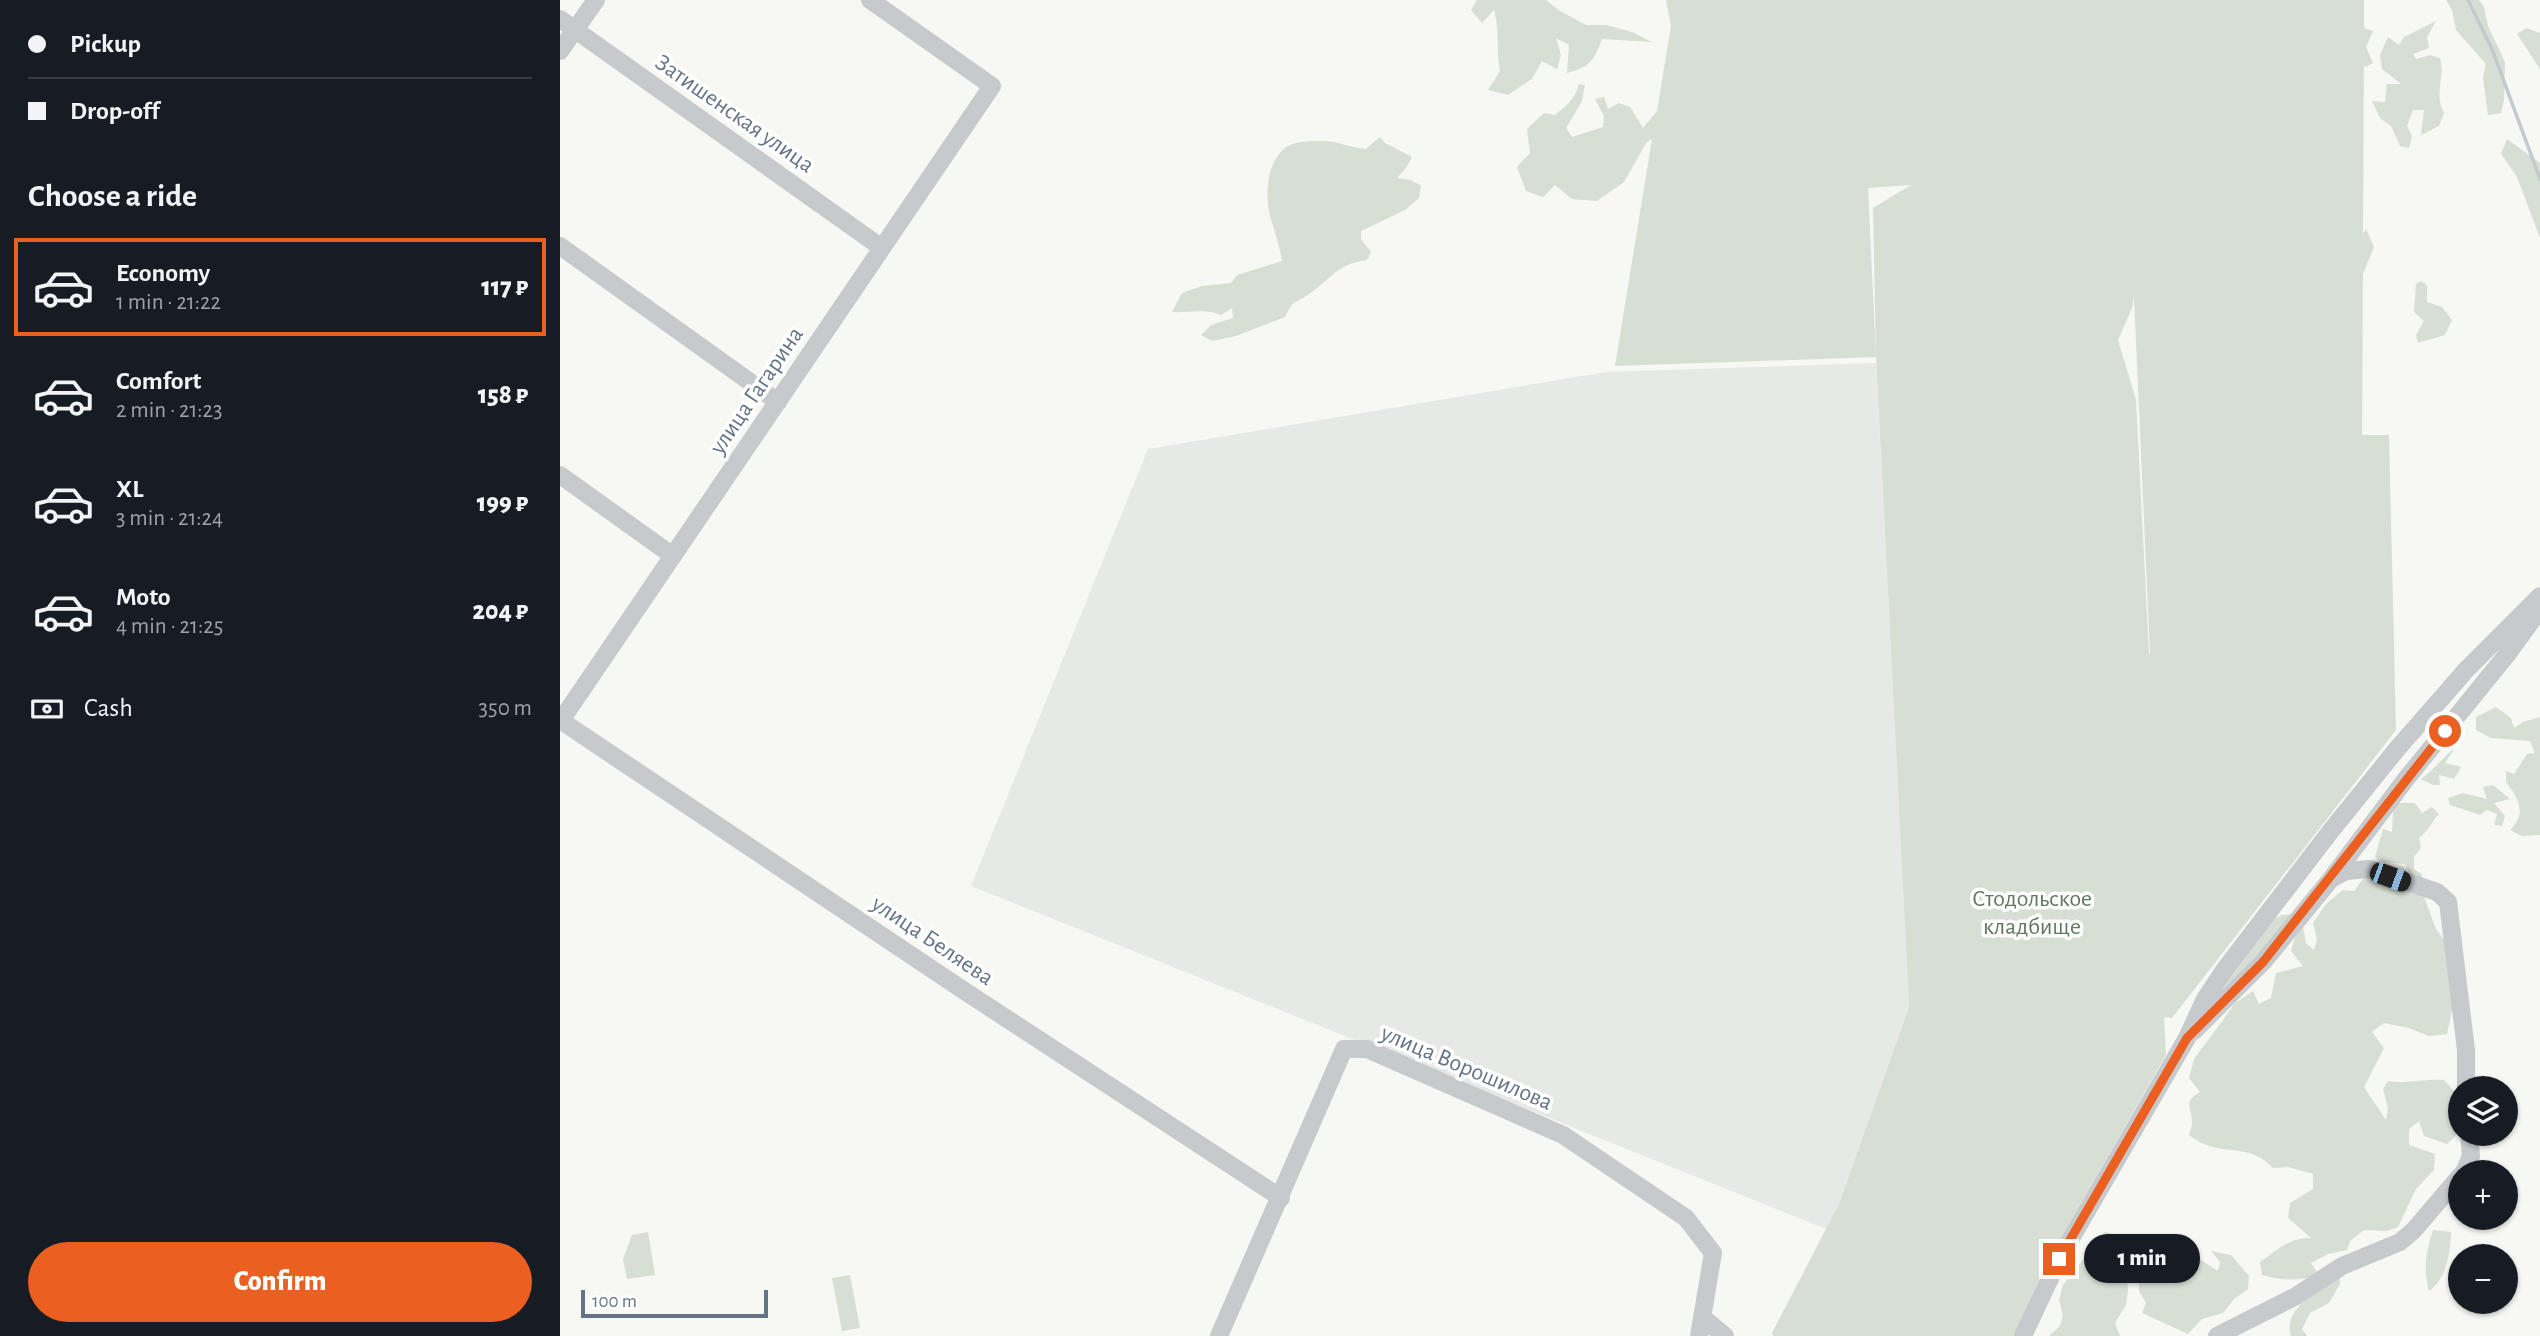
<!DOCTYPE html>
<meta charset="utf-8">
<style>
body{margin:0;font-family:"Alegreya Sans",sans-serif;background:#242831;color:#f1f3f6;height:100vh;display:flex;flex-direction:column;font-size:26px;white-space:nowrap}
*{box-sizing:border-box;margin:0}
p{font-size:23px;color:#9ea1a6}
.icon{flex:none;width:38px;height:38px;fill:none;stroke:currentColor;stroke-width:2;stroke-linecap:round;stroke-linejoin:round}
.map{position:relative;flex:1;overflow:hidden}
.sheet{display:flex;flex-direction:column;background:#171b24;width:560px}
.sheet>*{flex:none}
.guide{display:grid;align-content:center;height:154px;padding:0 28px;background:#171b24}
.fabs{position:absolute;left:1888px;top:1076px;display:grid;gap:14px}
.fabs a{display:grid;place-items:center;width:70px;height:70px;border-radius:50%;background:#171b24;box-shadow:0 2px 5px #0004;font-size:35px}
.scale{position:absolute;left:21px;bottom:18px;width:187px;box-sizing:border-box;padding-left:7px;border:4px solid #647486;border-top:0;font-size:19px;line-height:24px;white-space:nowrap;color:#647486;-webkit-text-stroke:5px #fff;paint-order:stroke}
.end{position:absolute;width:32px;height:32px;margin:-16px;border:9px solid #eb6020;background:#fff;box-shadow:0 0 0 4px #fff}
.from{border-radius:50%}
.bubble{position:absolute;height:49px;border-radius:24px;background:#171b24;box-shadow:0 2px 5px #0004;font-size:23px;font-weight:800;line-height:49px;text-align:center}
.car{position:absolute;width:21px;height:42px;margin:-21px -10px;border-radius:9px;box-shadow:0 0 5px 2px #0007;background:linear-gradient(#222 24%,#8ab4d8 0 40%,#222 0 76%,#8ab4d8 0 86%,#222 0)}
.guide b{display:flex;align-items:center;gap:24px;height:66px;font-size:26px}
.guide b+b{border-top:2px solid #363941}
.guide i{width:18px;height:18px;background:#f1f3f6}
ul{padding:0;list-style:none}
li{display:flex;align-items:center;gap:21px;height:98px;margin:0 14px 10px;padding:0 14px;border:4px solid transparent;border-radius:0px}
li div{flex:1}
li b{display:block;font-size:26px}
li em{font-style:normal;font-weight:800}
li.on{border-color:#eb6020}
li>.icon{width:63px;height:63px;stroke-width:1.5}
h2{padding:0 28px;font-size:32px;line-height:84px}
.pay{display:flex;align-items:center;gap:18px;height:77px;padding:0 28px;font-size:26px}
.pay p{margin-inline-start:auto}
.action{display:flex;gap:14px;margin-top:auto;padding:14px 28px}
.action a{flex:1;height:80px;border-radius:42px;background:#eb6020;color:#fff;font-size:28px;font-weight:800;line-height:80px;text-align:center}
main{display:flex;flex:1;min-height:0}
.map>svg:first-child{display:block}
.built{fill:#e7e9e7}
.green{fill:#d7dfd4;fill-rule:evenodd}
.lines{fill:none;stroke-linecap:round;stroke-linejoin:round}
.stream{stroke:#c0cacf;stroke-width:3.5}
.minor{stroke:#c6cacd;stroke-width:18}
.route{stroke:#eb6020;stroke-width:9}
.labels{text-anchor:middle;stroke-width:7;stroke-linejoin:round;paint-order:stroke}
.street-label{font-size:24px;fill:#647486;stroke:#fff}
.park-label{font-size:24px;fill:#637860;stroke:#fff}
</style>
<main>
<section class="sheet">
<div class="guide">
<b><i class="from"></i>Pickup</b>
<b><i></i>Drop-off</b>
</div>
<h2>Choose a ride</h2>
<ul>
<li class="on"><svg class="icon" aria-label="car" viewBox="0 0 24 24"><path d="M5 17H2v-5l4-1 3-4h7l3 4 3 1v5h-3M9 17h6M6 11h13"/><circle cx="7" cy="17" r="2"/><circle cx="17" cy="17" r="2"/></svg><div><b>Economy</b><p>1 min · 21:22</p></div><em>117 ₽</em></li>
<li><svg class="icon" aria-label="car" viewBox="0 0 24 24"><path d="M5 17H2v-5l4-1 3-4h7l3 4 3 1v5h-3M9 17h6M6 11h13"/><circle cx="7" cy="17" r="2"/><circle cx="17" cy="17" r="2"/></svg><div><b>Comfort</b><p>2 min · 21:23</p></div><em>158 ₽</em></li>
<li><svg class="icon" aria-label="car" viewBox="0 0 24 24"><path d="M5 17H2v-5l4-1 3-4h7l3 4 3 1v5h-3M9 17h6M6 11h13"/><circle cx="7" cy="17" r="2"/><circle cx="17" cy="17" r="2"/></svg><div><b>XL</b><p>3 min · 21:24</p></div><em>199 ₽</em></li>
<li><svg class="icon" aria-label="car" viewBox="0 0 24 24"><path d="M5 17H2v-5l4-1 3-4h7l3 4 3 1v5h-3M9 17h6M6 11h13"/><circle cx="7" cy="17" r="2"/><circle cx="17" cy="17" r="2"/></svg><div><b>Moto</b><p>4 min · 21:25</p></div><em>204 ₽</em></li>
</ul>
<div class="pay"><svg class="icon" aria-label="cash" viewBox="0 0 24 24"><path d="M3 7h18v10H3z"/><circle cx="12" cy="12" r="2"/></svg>Cash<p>350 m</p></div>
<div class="action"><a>Confirm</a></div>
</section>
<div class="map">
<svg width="1980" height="1336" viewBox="0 0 1980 1336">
<rect width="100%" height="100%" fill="#f7f7f3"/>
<path class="built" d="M 1316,363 L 1349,1007 L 1279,1204 L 1266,1229 L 411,886 L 588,449 L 1046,372 Z"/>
<path class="green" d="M 917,0 L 986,0 L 1000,11 L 1026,25 L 1046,25 L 1072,32 L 1092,42 L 1042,39 C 1034,61 1030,67 1007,73 L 1009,45 L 996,38 L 1001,55 L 997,69 L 982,61 L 972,79 L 948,95 L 928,90 L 940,71 C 936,51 940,30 934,10 L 922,23 L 911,10 Z
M 1106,0 L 1804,0 L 1804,28 L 1813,31 L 1806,47 L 1813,63 L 1806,67 L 1804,65 L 1803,234 L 1806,229 L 1814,247 L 1803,274 L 1802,435 L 1829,435 L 1836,730 L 1612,1018 L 1604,1017 L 1606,1055 L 1488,1260 L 1454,1336 L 1213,1336 L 1212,1333 L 1279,1204 L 1349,1007 L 1316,357 L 1055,366 L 1092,139 L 1086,143 L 1064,182 L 1037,201 L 1012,199 L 995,185 L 983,197 L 966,191 L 957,167 L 970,153 L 967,129 L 984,113 L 995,115 C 1006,106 1016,98 1019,84 L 1025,85 L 1022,101 L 1006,128 L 1012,137 L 1043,127 L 1044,116 L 1035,99 L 1044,97 L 1048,109 L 1059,103 L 1070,107 L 1083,128 L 1097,111 L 1111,26 ZM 1351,185 L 1313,208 L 1316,357 L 1308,188 ZM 1574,297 L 1590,654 L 1589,654 L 1576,400 L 1558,340 L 1572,308 Z
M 1886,0 L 1919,0 L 1924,7 L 1928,26 L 1945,62 L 1944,101 L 1941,113 L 1928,115 L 1923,78 L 1926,64 L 1896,30 L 1892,10 Z
M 1876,21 L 1867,37 L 1869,48 L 1853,54 L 1856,59 L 1870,55 L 1880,58 C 1886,79 1873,92 1884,113 L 1879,126 L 1861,135 L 1864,110 L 1853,110 L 1847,126 L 1852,136 L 1849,148 L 1840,146 L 1831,126 L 1820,118 L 1812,101 L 1825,102 L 1827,84 L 1841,84 L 1822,69 L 1820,55 L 1828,37 L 1839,45 L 1844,37 Z
M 1966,28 L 1980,33 L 1980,69 L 1957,34 Z
M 820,137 L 825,143 L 852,157 L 846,168 L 837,178 L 851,180 L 861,186 L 859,198 L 845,210 L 801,231 L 801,239 L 811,252 L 807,260 C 774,265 773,278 749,294 C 734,305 734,298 725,317 L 676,336 L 652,341 L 641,335 L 651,325 L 673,318 L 672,308 L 661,315 C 646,308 629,313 612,312 L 622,293 L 642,286 L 671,283 L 677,275 L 722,261 C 720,246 715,234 711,219 C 704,197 706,157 730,145 C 738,141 755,141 763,141 C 778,141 791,148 806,149 Z
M 1947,139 L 1980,163 L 1980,238 L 1957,177 L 1941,154 Z
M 1861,281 L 1867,285 L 1867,302 L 1882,307 L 1892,320 L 1885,335 L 1858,343 L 1856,335 L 1864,321 L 1854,312 L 1856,284 Z
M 1936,707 L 1951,718 L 1954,728 L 1963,722 L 1980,717 L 1980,835 L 1962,836 L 1950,830 C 1967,814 1959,799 1946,782 L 1946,771 L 1954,774 L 1967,754 L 1975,753 L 1970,741 L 1931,738 L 1916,730 L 1916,717 Z
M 1895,748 L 1885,763 L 1901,767 L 1894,779 L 1879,775 L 1880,785 L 1873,785 L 1861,779 C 1874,770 1882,758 1895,748 Z
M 1933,785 L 1950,799 L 1934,803 L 1945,816 L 1942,826 L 1934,825 L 1937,814 L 1927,810 L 1920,815 L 1890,805 L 1888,798 L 1903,793 L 1927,799 L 1923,787 Z
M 1837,803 L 1855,803 L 1862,813 L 1872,807 L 1879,814 C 1871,822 1868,832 1859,838 L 1861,848 L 1854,857 L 1854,869 L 1862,874 L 1862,879 C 1852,878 1849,873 1845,864 L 1824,862 L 1815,857 L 1823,829 L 1832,832 L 1833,810 Z
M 1815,873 L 1860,885 L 1875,927 L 1890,949 L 1893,1006 L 1887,1034 L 1869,1036 L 1849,1028 L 1824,1023 L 1812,1032 L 1824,1048 L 1804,1087 L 1826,1120 L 1828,1109 L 1823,1089 L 1828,1081 C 1847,1084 1865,1079 1884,1080 L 1893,1090 L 1894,1112 L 1899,1132 L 1887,1144 L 1864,1136 L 1859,1121 L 1849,1129 L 1849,1145 L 1875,1154 L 1874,1170 L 1856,1189 L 1838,1227 L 1826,1231 L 1804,1230 L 1790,1241 L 1787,1250 L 1768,1254 L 1751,1263 L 1759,1275 C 1738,1281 1723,1281 1702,1275 L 1700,1262 C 1717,1251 1729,1237 1751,1238 L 1728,1218 L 1730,1203 L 1753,1189 L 1753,1174 L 1728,1167 L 1713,1168 C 1691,1144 1670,1155 1644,1144 C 1639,1142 1634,1138 1629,1135 C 1630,1131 1632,1127 1632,1123 C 1633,1108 1621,1103 1640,1092 L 1629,1078 L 1634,1059 L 1663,1020 L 1675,1003 L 1693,991 L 1699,1004 L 1711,998 L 1716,973 L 1743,966 L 1731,951 L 1735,937 L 1743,927 L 1746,943 L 1754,950 L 1757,939 L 1753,923 L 1766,904 L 1783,890 L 1794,891 L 1802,880 Z
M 1733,914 L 1723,931 L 1660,996 L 1656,991 L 1709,921 L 1722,915 Z
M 1873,1230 L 1891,1232 C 1890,1254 1887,1278 1869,1291 C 1863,1267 1866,1253 1873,1230 Z
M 88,1232 L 95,1275 L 67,1279 L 63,1259 L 72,1235 Z
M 1545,1232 L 1565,1237 L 1568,1290 L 1566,1305 L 1555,1323 L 1560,1336 L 1489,1336 L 1500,1326 L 1503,1315 L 1499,1300 L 1503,1285 Z
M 1604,1246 L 1632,1254 L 1658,1271 L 1660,1262 L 1651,1251 L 1671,1255 L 1689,1276 L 1688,1289 L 1674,1299 L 1663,1313 L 1642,1319 L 1628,1334 L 1582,1313 L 1586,1303 L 1579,1291 L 1579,1276 L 1595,1260 Z
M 290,1275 L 300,1328 L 282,1331 L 272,1278 Z
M 1780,1277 L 1780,1284 L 1769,1303 L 1750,1313 L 1742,1329 L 1747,1336 L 1731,1336 C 1721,1309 1762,1288 1780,1277 Z"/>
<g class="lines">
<path class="stream" d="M 1908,0 L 1932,49 L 1980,179"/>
<path class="minor" d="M 0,19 L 322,248
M 0,51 L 36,0
M 0,246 L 218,402
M 0,475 L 113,556
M 0,720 L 400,988 L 721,1198
M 0,722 L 432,86 L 310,0
M 1771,879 L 1786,871 L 1809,869 L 1877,892 L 1888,902 L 1906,1050 L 1906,1088
M 1634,1031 L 1703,962 L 1771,879 L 1846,779 L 1949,652 L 1980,609
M 1904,1172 L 1911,1156 L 1909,1134
M 1142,1317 L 1165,1336
M 659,1336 L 784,1049 L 807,1049 L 1003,1135 L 1126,1218 L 1153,1253 L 1139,1336
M 1463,1336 L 1499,1259 L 1627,1038 L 1645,999 L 1665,969 L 1770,832 L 1837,749 L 1907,669 L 1980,596
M 1657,1336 L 1736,1296 L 1782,1266 L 1840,1242 L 1854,1230 L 1900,1176"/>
</g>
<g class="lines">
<path class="route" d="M 1499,1259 L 1627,1038 L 1703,962 L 1885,731"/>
</g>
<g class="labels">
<g class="street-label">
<text transform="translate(175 113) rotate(35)" y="8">Затишенская улица</text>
<text transform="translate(196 390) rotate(-56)" y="8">улица Гагарина</text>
<text transform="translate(373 940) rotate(34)" y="8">улица Беляева</text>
<text transform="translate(907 1067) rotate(23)" y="8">улица Ворошилова</text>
</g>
<g class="park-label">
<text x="1472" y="906">Стодольское<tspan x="1472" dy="28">кладбище</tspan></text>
</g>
</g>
</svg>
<div class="fabs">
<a><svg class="icon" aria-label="layers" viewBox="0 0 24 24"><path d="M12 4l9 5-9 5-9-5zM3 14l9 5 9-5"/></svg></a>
<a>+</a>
<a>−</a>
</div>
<div class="scale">100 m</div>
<i class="end from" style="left:1885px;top:731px"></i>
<i class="end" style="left:1499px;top:1259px"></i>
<div class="bubble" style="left:1524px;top:1234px;width:116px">1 min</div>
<i class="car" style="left:1830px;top:877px;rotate:110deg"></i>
</div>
</main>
